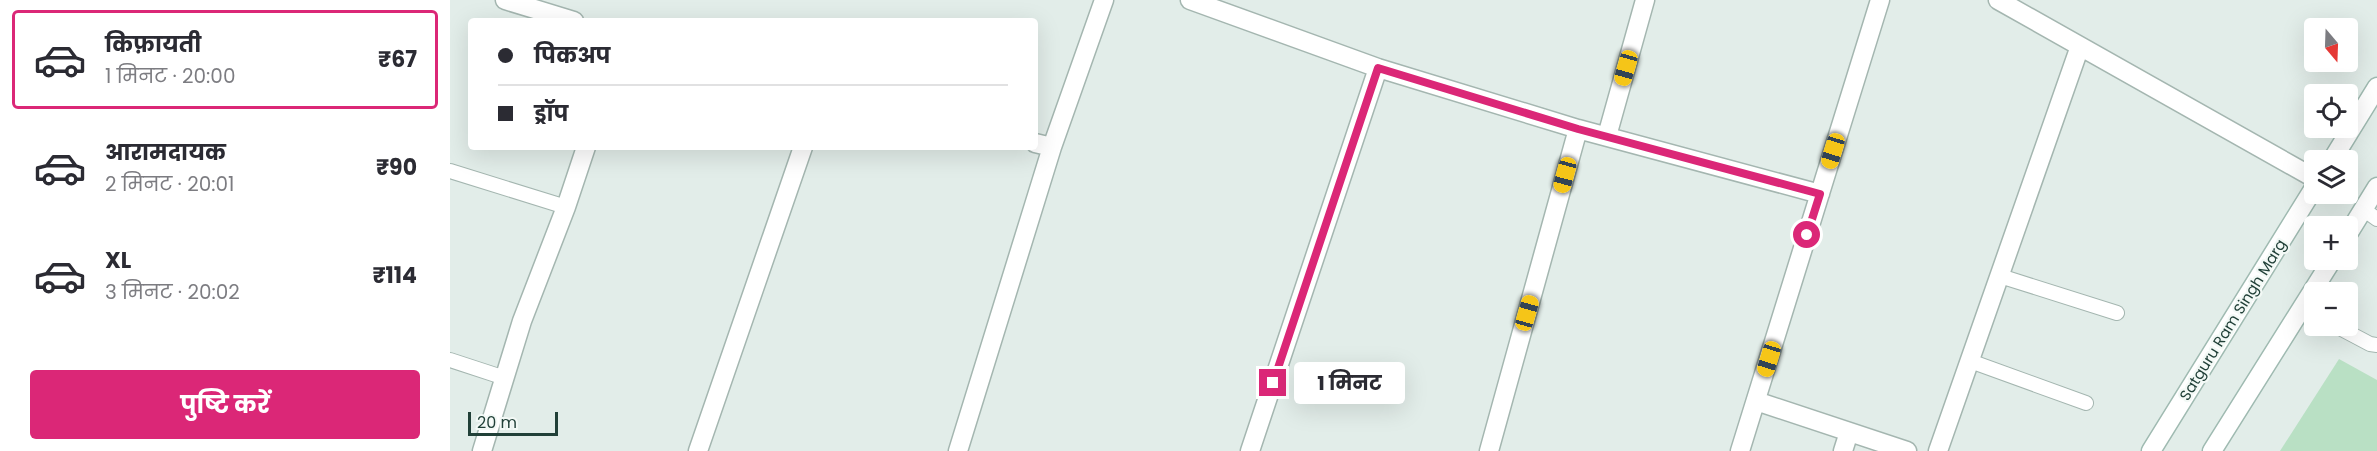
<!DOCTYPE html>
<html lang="hi">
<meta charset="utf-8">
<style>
body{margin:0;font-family:Poppins,"Noto Sans Devanagari",sans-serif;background:#f2f2f3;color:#2b2b33;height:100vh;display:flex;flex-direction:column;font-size:22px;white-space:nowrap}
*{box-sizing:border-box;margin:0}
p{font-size:20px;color:#7c7c81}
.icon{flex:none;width:33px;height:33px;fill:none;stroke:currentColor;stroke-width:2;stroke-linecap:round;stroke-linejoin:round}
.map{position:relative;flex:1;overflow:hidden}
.sheet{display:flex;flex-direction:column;background:#fff;width:450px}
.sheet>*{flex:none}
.banner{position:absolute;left:18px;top:18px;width:570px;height:132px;border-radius:6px;box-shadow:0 6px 24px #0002;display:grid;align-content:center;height:132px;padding:0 30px;background:#fff}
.needle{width:39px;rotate:161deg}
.buttons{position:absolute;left:1854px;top:18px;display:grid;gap:12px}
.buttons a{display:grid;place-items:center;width:54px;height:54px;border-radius:6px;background:#fff;box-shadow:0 6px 24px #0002;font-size:30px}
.scale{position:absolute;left:18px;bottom:15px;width:90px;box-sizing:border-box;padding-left:6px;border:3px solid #214038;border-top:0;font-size:16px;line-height:21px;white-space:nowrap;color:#214038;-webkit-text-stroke:4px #f3f9f6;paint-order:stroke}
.end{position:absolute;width:27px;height:27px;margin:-14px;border:8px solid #db2777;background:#fff;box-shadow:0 0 0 3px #fff}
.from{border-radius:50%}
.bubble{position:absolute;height:42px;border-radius:6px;background:#fff;box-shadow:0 6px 24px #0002;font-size:20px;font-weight:700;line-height:42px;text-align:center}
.car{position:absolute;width:18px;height:36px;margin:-18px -9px;border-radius:8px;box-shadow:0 0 4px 2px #0007;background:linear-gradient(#f5c518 24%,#345 0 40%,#f5c518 0 76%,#345 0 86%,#f5c518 0)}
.banner b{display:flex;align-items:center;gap:21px;height:57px;font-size:22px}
.banner b+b{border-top:2px solid #e1e1e2}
.banner i{width:15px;height:15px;background:#2b2b33}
ul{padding:10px 0 0;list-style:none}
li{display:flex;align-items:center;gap:18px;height:99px;margin:0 12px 9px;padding:0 18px;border:3px solid transparent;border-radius:6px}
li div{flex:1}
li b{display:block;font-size:22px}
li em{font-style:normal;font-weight:700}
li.on{border-color:#db2777}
li>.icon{width:54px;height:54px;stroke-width:1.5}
.button{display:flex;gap:12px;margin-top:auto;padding:12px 30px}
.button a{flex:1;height:69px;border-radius:6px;background:#db2777;color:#fff;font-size:24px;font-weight:700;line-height:69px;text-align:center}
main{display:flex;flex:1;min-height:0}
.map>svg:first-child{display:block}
.green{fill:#b9e0c4}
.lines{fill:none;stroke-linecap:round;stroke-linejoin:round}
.lane-casing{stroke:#a4b6b0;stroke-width:16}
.street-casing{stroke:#a4b6b0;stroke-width:21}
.secondary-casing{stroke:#9fbab1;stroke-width:21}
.lane{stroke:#fff;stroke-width:14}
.street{stroke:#fff;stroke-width:18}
.secondary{stroke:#fff;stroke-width:18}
.route{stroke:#db2777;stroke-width:8}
.labels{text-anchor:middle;stroke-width:4.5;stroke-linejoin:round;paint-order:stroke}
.street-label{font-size:15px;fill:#214038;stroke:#f3f9f6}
</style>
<main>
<section class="sheet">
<ul>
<li class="on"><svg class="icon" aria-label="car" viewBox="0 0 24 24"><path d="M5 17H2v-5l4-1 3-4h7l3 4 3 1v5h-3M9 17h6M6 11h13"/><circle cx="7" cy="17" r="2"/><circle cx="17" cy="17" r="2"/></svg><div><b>किफ़ायती</b><p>1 मिनट · 20:00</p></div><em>₹67</em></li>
<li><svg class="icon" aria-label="car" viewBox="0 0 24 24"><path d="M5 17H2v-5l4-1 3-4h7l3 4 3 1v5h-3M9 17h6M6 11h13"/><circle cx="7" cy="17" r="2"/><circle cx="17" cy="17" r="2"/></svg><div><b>आरामदायक</b><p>2 मिनट · 20:01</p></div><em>₹90</em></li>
<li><svg class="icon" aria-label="car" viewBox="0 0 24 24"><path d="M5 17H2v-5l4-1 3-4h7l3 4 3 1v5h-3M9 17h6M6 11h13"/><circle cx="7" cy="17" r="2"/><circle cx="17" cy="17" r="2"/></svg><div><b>XL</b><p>3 मिनट · 20:02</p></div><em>₹114</em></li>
</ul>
<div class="button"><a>पुष्टि करें</a></div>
</section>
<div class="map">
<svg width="1927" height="451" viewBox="0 0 1927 451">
<rect width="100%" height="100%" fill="#e2ede9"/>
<path class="green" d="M 1889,359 L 1927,380 L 1927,451 L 1830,451 Z"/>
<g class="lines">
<defs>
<path id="lane" d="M 0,171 L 116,207
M 1913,209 L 1927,219
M 1550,276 L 1667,313
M 1886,326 L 1920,344 L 1927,345
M 0,360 L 55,378
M 1520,361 L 1636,403"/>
<path id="street" d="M 55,0 L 124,21
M 740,0 L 928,68 L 1128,129 L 1039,451
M 1548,0 L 1864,178
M 1128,129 L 1370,194
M 1157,136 L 1195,0
M 602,147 L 654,0
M 1306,401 L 1457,451
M 32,451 L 72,321 L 116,207 L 136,147
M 248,451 L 353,147
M 508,451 L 602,147 L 585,143
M 800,451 L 928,68
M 1290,451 L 1430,0
M 1393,451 L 1399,432
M 1488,451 L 1630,46"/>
<path id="secondary" d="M 1882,160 L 1927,87
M 1898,234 L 1927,187
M 1701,451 L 1864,188
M 1762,451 L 1882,260"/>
</defs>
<use href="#lane" class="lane-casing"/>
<use href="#street" class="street-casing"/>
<use href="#secondary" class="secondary-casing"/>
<use href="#lane" class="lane"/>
<use href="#street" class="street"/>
<use href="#secondary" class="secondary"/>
</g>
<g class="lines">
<path class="route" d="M 823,383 L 928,68 L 1128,129 L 1370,194 L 1357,235"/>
</g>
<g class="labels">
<g class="street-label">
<text transform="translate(1783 320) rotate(-58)" y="5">Satguru Ram Singh Marg</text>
</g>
</g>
</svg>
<div class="buttons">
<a><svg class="needle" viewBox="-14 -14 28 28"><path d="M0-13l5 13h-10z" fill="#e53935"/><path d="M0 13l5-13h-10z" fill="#7c7c81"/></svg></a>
<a><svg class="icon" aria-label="locate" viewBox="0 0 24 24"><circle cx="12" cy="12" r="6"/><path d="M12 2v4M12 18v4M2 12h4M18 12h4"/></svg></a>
<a><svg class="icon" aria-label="layers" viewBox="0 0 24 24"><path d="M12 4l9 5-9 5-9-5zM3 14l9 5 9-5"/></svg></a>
<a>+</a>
<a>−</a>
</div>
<div class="scale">20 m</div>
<i class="end from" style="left:1357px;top:235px"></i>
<i class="end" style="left:823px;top:383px"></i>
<div class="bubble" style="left:844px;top:362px;width:111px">1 मिनट</div>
<i class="car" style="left:1176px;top:68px;rotate:196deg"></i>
<i class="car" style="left:1383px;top:151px;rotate:197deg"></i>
<i class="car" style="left:1115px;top:175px;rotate:195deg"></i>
<i class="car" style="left:1077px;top:313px;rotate:16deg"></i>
<i class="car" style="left:1319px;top:359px;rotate:197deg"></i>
<div class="banner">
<b><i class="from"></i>पिकअप</b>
<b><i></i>ड्रॉप</b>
</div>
</div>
</main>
